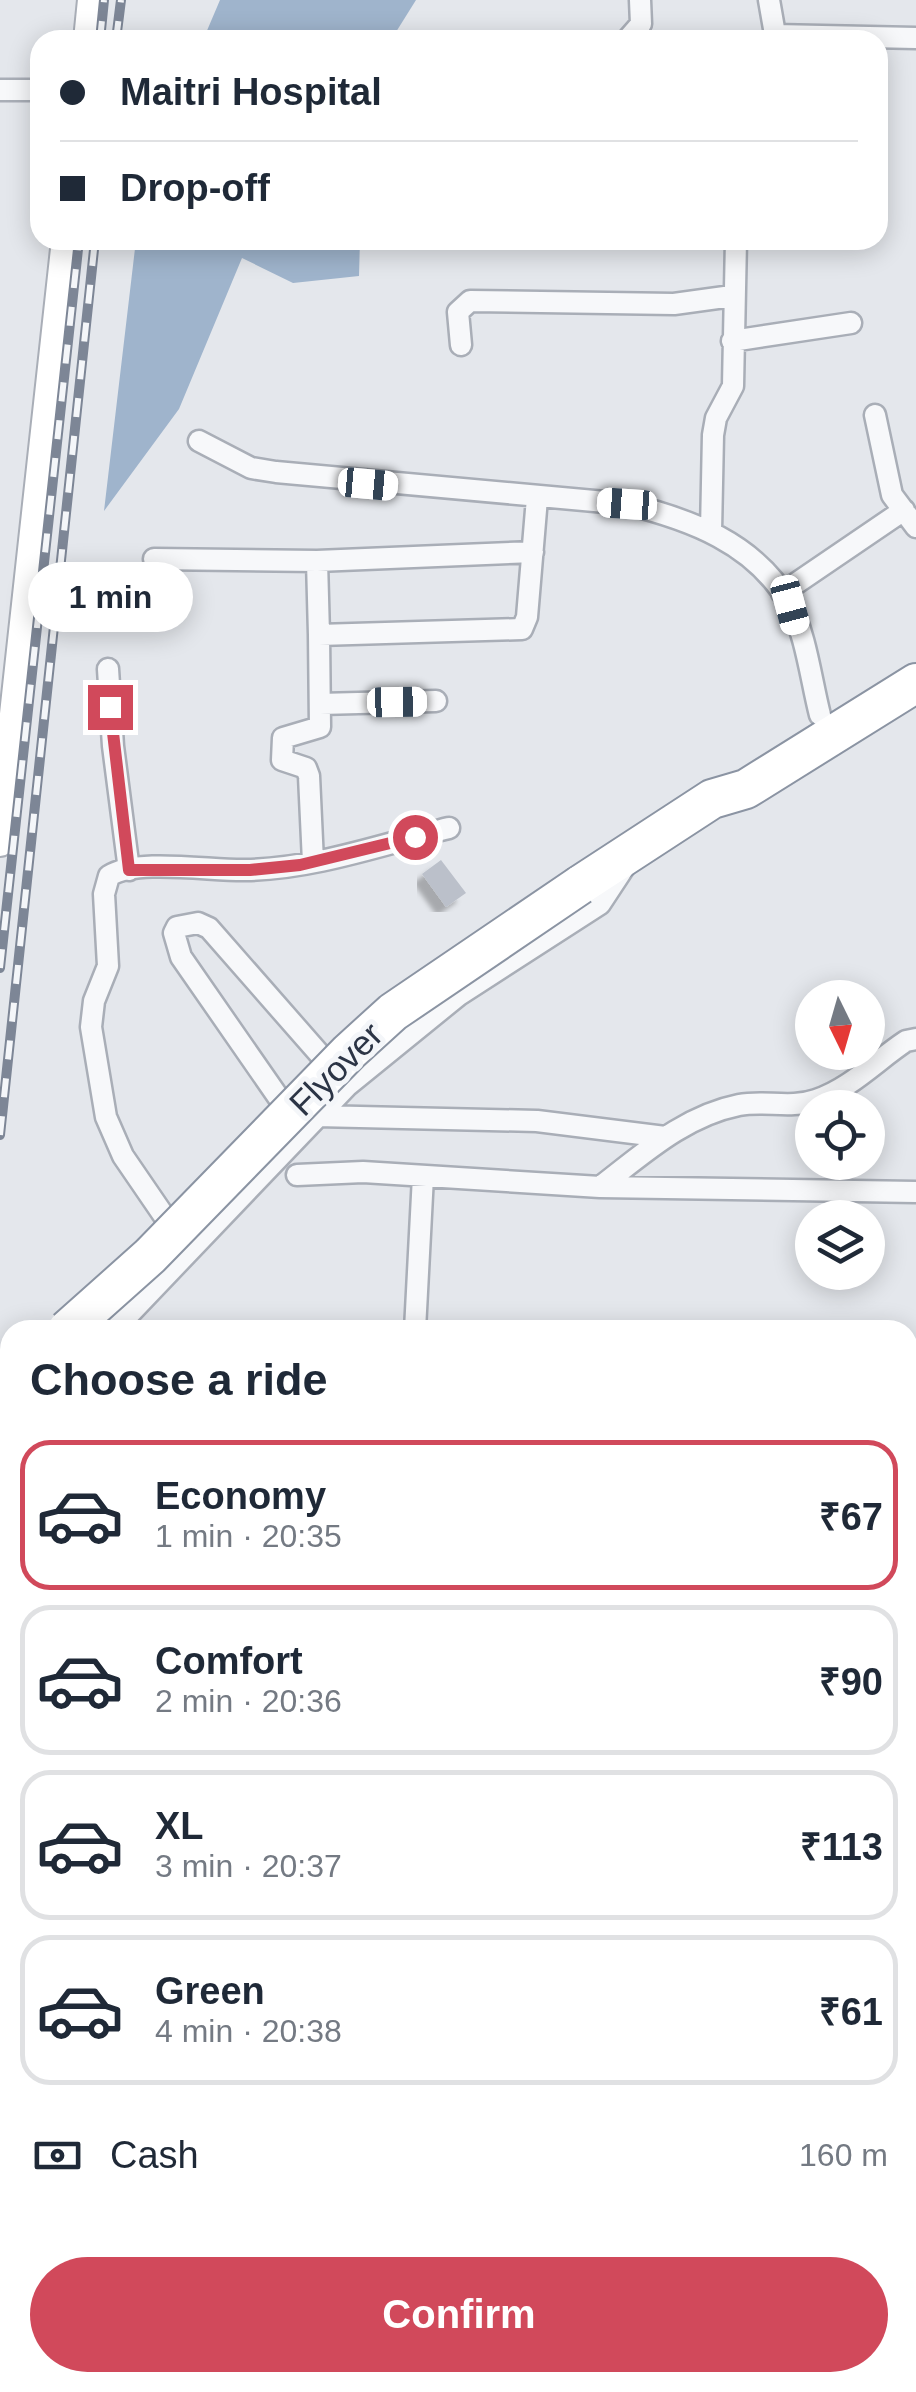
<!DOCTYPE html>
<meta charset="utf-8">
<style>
body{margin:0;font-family:Arial,sans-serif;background:#f2f2f3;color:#1f2937;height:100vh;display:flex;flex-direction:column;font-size:38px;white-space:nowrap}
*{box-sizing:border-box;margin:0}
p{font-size:32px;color:#747a83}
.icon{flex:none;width:55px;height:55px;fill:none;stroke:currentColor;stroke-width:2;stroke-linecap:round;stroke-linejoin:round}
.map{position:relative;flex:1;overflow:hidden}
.panel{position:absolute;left:0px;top:1320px;width:918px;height:1072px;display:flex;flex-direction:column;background:#fff;border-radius:30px 30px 0 0;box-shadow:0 5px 25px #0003}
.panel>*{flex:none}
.guide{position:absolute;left:30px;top:30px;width:858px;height:220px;border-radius:30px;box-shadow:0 5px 25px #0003;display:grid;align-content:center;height:220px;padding:0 30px;background:#fff}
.needle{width:65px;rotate:175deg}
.controls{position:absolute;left:795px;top:980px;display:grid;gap:20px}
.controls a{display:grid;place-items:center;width:90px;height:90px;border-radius:50%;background:#fff;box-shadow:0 5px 25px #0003;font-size:50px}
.end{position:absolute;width:45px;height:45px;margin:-22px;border:12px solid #d1495b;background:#fff;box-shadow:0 0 0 5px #fff}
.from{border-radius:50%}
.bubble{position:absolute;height:70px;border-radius:35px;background:#fff;box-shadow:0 5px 25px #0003;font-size:32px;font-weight:600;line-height:70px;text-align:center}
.car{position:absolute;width:30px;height:60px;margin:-30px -15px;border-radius:12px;box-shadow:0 0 8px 2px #0007;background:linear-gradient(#fff 24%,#345 0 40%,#fff 0 76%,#345 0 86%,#fff 0)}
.guide b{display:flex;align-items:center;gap:35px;height:95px;font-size:38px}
.guide b+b{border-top:2px solid #e0e1e3}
.guide i{width:25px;height:25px;background:#1f2937}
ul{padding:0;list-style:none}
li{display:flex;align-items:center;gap:30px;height:150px;margin:0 20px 15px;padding:0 10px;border:5px solid #e0e1e3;border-radius:30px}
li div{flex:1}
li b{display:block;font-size:38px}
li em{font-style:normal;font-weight:600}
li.current{border-color:#d1495b}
li>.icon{width:90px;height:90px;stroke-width:1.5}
h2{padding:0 30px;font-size:45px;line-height:120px}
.pay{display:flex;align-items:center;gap:25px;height:110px;padding:0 30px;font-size:38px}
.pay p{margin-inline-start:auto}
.action{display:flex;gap:20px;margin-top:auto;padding:20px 30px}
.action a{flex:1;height:115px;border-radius:60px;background:#d1495b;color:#fff;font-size:40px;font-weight:600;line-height:115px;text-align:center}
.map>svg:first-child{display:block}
.built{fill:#d2d6de}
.water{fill:#9fb4cc}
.building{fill:#bbc0ca;filter:url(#shadow)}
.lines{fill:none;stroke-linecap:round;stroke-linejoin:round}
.street-casing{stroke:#a9aeb7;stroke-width:25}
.secondary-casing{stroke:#a9aeb7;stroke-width:32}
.highway-casing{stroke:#8b94a3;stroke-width:42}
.street{stroke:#f7f8fa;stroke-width:20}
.secondary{stroke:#fff;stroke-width:28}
.highway{stroke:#fff;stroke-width:38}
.rail-casing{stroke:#7d8696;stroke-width:10}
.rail{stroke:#f4f6f9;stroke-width:6;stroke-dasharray:19;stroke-linecap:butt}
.highway-bridge-casing{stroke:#8b94a3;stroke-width:42;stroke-linecap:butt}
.highway-bridge{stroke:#fff;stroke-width:38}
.route{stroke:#d1495b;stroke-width:12}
.labels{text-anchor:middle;stroke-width:10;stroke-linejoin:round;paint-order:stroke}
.street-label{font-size:35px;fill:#2b3445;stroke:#f4f6f9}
</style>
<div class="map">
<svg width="916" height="2392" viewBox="0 0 916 2392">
<defs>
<filter id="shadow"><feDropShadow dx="-9" dy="9" stdDeviation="2.5" flood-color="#0004"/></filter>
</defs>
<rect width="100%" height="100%" fill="#e4e7ec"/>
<path class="built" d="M 10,1532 L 10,2382 L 244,2383 L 226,2392 L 0,2392 L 0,1541 Z
M 916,1867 L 916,2082 L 908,2085 L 908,1868 Z"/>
<path class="water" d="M 220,0 L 416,0 L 391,40 L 203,40 Z
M 136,240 L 360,240 L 359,276 L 293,283 L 242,258 L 179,409 L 104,511 Z"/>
<path class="building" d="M 441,860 L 466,893 L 446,907 L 422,874 Z"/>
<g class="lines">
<defs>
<path id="street" d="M 769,0 L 776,40
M 775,35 L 916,38
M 627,40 L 641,24 L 640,0
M 0,90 L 40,90
M 732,341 L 851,323
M 461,345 L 458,312 L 470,301 L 674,304 L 732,296
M 875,415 L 892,495 L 916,527
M 199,441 L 251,468 L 276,472 L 627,504 C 689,519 755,543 789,603 C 806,634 811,680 820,715
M 711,531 L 713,435 L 716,418 L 733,386 L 736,240
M 154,559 L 317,561 L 533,552
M 317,561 L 319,635 L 522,629 L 527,617 L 537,498
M 782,593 L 904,510
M 108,669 L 113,746 L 129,870
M 320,704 L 436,701
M 313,862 L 309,776 L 306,768 L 282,760 L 283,738 L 320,727 L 319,635
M 317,1116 L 537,1121 L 665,1137
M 292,1117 L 181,957 L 174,933 L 177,927 L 198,923 L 209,928 L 337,1074
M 297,1175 L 363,1172 L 600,1187 L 916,1192
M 600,1187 C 643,1154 684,1116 739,1105 C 765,1100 790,1109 816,1100 C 850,1089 877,1060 906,1041 L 916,1039
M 188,1251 L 123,1156 L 106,1117 L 91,1027 L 94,1001 L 108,966 L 104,894 L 109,876 C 137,858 211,871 246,870 C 314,869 383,844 449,828
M 114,1330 L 347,1086 L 459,995 L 600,904 L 625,866
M 415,1330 L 423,1176
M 908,1469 L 916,1469
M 0,1522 L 10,1513
M 908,1641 L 916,1641
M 908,2093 L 916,2090
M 531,2392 L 553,2382
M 813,2392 L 813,2382"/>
<path id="secondary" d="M 88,40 L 92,0
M 0,842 L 66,240"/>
<path id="highway" d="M 580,885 L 712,799 L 746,789 L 916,683
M 0,1391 L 10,1382"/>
</defs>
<use href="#street" class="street-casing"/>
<use href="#secondary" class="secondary-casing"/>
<use href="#highway" class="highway-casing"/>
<use href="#street" class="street"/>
<use href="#secondary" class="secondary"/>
<use href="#highway" class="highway"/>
<defs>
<path id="rail" d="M 100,40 L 104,0
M 116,40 L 121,0
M 0,968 L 79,240
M 0,1135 L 95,240
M 908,2002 L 916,1999
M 908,2018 L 916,2015
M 43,2392 L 61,2382
M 72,2392 L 90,2382"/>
</defs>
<use href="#rail" class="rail-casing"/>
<use href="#rail" class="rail"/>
<defs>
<path id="highway-bridge" d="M 67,1330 L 150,1256 L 349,1052 L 393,1012 L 580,885"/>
</defs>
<use href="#highway-bridge" class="highway-bridge-casing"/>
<use href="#highway-bridge" class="highway-bridge"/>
</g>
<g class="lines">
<path class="route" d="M 110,707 L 129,870 L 250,870 L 300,865 L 415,837"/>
</g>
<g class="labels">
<g class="street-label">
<text transform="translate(336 1069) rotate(-45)" y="12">Flyover</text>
</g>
</g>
</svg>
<div class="controls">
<a><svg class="needle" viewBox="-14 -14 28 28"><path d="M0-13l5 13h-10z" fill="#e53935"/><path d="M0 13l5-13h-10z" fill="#747a83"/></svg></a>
<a><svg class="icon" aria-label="locate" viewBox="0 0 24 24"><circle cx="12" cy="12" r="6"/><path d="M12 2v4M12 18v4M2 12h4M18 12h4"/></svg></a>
<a><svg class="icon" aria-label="layers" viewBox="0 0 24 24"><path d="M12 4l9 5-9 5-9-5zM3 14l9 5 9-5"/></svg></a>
</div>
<i class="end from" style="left:415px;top:837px"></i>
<i class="end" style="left:110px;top:707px"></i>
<div class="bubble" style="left:28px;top:562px;width:165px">1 min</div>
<i class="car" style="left:368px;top:484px;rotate:95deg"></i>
<i class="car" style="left:627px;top:504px;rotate:274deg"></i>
<i class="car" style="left:790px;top:605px;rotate:165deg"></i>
<i class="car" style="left:397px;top:702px;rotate:89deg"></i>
<div class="guide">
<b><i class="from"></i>Maitri Hospital</b>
<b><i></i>Drop-off</b>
</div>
<section class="panel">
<h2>Choose a ride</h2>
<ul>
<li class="current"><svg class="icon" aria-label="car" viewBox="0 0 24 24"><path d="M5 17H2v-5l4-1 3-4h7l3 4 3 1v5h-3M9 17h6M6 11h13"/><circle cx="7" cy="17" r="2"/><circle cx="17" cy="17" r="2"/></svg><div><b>Economy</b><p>1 min · 20:35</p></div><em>₹67</em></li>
<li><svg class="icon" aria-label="car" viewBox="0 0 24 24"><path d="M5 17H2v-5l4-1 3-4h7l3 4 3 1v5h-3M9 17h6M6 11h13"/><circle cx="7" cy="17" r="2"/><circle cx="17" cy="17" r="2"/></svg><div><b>Comfort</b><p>2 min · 20:36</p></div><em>₹90</em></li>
<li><svg class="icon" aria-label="car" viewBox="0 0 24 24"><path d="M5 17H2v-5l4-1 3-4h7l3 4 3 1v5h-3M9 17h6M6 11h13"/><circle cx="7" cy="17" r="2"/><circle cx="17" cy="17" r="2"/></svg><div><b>XL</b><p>3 min · 20:37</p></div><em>₹113</em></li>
<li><svg class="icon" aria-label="car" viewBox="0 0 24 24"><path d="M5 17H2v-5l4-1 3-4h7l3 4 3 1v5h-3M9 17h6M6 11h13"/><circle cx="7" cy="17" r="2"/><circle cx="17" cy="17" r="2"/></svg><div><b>Green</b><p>4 min · 20:38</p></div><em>₹61</em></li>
</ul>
<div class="pay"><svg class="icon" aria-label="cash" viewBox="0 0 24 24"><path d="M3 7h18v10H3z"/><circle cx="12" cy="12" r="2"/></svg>Cash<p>160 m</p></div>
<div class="action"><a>Confirm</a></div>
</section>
</div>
